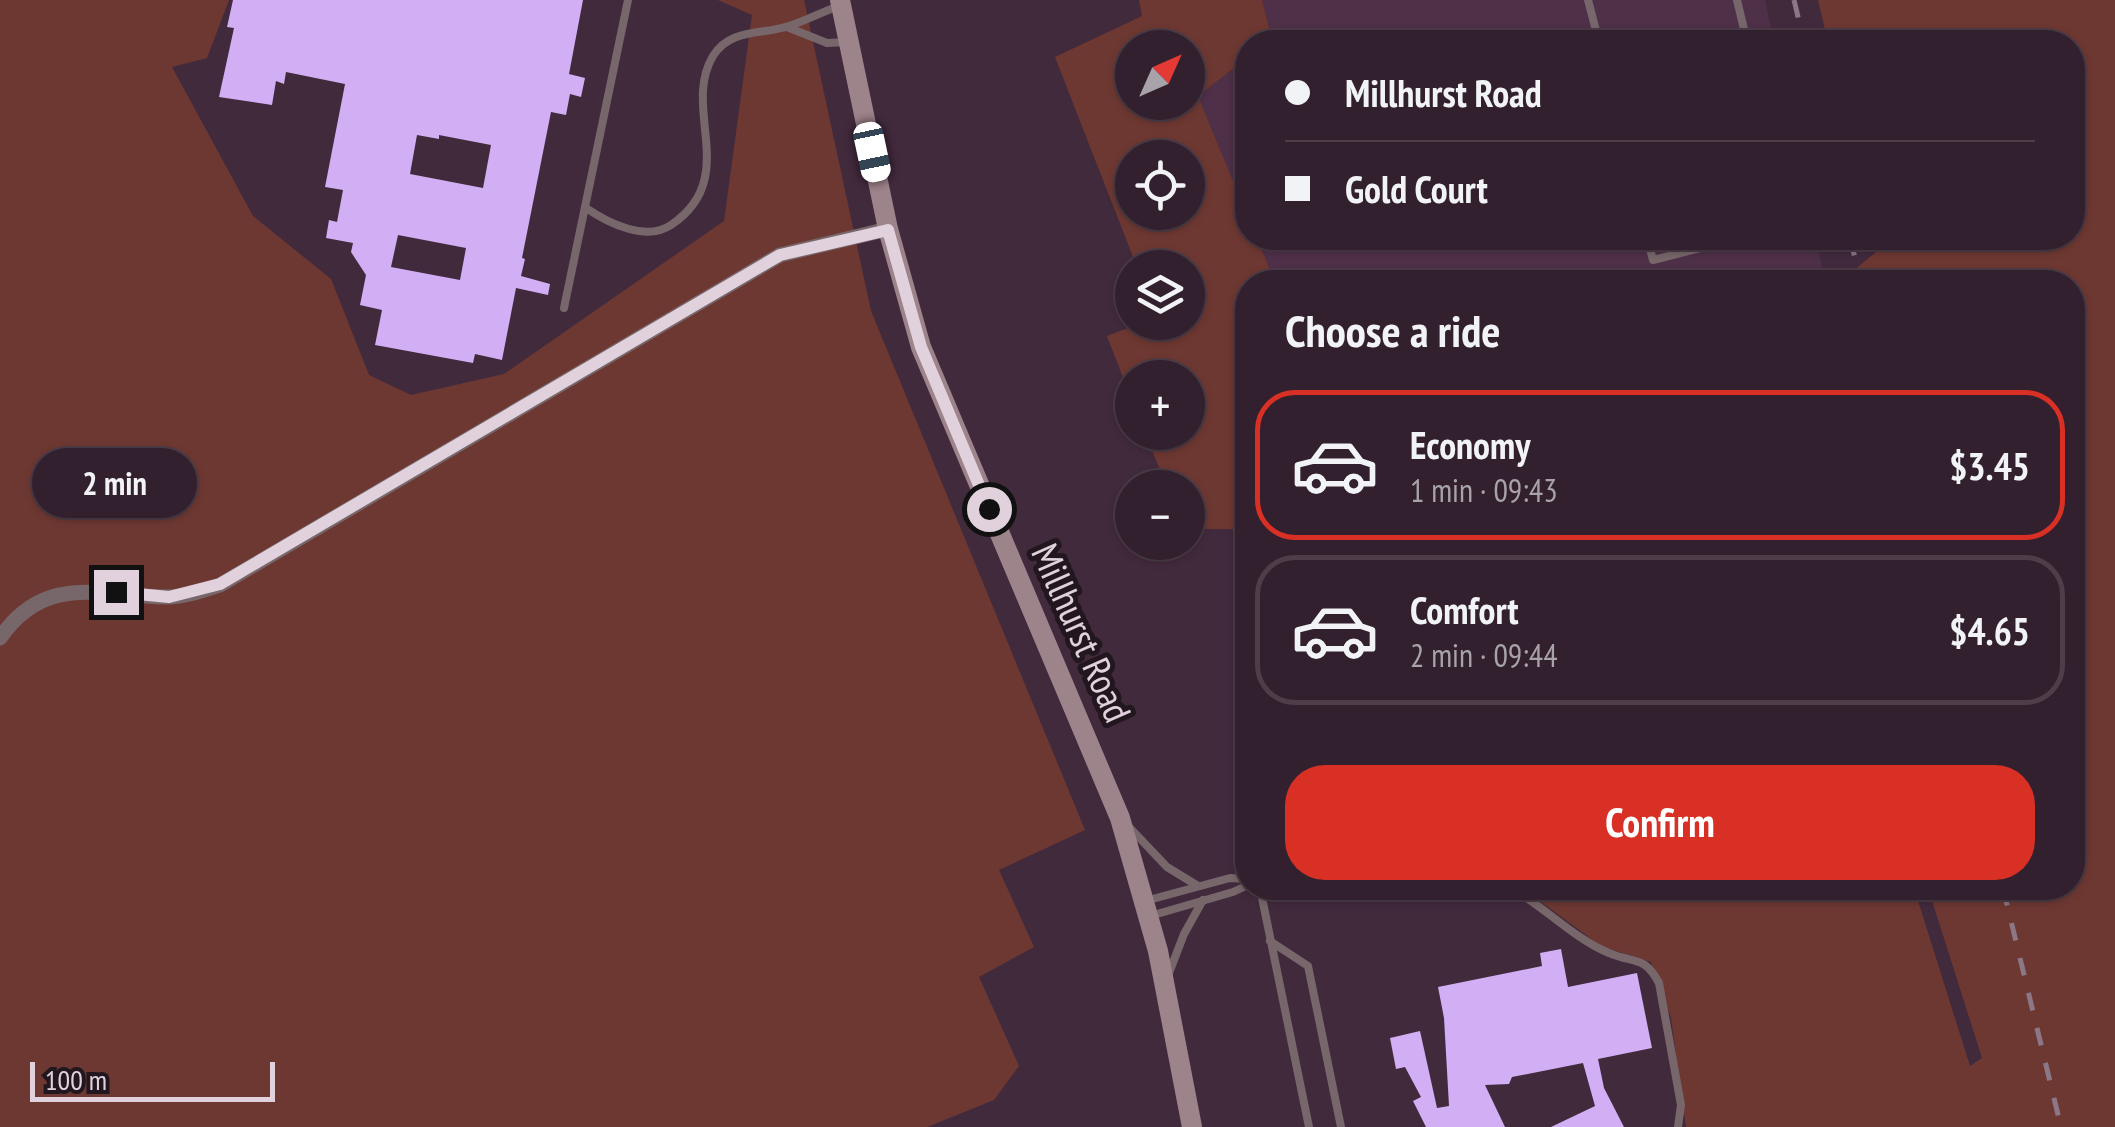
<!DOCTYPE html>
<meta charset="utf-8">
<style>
body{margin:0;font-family:"PT Sans Narrow",sans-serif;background:#3d2d3a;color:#f1f3f6;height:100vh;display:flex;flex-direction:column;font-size:38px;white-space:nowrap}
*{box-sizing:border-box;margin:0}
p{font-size:32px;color:#a8a3aa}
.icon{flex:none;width:55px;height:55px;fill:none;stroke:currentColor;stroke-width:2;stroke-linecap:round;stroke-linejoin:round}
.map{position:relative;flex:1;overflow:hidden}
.side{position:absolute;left:1235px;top:270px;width:850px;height:630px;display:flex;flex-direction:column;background:#32202e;border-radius:40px;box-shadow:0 2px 8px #0004,0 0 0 2px #4d3e4a}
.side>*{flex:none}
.guide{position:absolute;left:1235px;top:30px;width:850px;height:220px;border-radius:40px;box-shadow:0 2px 8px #0004,0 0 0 2px #4d3e4a;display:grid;align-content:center;height:220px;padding:0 50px;background:#32202e}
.needle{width:65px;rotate:45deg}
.tools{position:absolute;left:1115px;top:30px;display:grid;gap:20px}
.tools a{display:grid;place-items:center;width:90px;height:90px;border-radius:50%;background:#32202e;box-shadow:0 2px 8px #0004,0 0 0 2px #4d3e4a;font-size:50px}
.scale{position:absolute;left:30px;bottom:25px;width:245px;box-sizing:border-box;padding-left:10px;border:5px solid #e1d1dd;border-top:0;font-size:28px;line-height:35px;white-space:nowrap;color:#e1d1dd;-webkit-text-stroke:8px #22171f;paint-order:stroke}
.end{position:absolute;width:45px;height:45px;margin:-22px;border:12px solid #e1d1dd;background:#111;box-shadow:0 0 0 5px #111}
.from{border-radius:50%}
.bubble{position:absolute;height:70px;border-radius:35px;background:#32202e;box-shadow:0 2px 8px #0004,0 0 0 2px #4d3e4a;font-size:32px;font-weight:700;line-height:70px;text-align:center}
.car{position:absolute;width:30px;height:60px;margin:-30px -15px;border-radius:12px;box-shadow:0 0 8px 2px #0007;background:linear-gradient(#fff 24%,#345 0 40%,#fff 0 76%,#345 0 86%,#fff 0)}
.guide b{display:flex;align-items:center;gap:35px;height:95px;font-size:38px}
.guide b+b{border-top:2px solid #4d3e4a}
.guide i{width:25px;height:25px;background:#f1f3f6}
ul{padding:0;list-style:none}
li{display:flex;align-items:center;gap:30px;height:150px;margin:0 20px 15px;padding:0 30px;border:5px solid #4d3e4a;border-radius:40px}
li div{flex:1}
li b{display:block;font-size:38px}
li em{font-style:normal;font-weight:700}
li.on{border-color:#d93025}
li>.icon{width:90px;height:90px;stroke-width:1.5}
h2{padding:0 50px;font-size:45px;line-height:120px}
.action{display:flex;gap:20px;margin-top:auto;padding:20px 50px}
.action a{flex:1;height:115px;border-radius:40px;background:#d93025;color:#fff;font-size:40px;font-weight:700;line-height:115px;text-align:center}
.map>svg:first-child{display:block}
.built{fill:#4f3049}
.green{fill:#6e3832;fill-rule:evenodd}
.building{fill:#d2aef4;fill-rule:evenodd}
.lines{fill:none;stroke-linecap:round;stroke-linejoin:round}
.lane{stroke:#77676b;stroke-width:8}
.street{stroke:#77676b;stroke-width:15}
.secondary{stroke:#9d838a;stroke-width:20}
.rail{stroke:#8b7786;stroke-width:5;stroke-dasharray:18 18;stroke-linecap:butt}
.route{stroke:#e1d1dd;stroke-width:12}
.labels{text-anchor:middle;stroke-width:10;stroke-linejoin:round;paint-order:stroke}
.street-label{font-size:38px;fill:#e1d1dd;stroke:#22171f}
</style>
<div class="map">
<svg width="2115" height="1127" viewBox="0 0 2115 1127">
<rect width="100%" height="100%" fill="#422a3d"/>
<path class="built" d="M 1262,0 L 1765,0 L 1774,42 L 1268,42 L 1272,39 Z
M 1247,58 L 1247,215 L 1198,96 Z
M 1257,238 L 1816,238 L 1825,282 L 1275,282 Z"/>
<path class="green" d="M 0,0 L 229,0 L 207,58 L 172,67 L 253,216 L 331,279 L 369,375 L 411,395 L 504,374 L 724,221 L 752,15 L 718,0 L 804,0 L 871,311 L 1085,830 L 999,870 L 1034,947 L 979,977 L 1019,1066 L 994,1100 L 927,1127 L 0,1127 Z
M 1139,0 L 1262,0 L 1272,39 L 1268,42 L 1248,42 L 1247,58 L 1198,96 L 1247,215 L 1248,238 L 1257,238 L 1275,282 L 1248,282 L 1247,529 L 1188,529 L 1188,488 L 1167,487 L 1145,433 L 1188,432 L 1188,378 L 1132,378 L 1132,401 L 1107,336 L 1141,323 L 1188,322 L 1188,268 L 1137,267 L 1055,57 L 1142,16 ZM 1132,48 L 1188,48 L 1188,102 L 1132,102 ZM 1132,158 L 1188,158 L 1188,212 L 1132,212 Z
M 1818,0 L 2115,0 L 2115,1127 L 1686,1127 L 1671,1018 L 1651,962 L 1601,946 L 1522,888 L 1914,888 L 1970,1066 L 1982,1058 L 1928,888 L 2072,888 L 2072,282 L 1840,282 L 1877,251 L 1874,238 L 2072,238 L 2072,42 L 1828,42 Z"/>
<path class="building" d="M 233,0 L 583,0 L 569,74 L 585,78 L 581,97 L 570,94 L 566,115 L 551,112 L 522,258 L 525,259 L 521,276 L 550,284 L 548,295 L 516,288 L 502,360 L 475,354 L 473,363 L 375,345 L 382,310 L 360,305 L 366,275 L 351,252 L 353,243 L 326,238 L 329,220 L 337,222 L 343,190 L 325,187 L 345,84 L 286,72 L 284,84 L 276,81 L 272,105 L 219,97 L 234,28 L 227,27 ZM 417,135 L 439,139 L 439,135 L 491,145 L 483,188 L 410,174 ZM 398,235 L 466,248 L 460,280 L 391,267 Z
M 1561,949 L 1568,987 L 1637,973 L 1652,1048 L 1598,1059 L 1604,1088 L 1624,1127 L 1551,1127 L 1595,1106 L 1583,1063 L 1512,1077 L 1509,1084 L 1485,1085 L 1505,1127 L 1426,1127 L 1413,1101 L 1421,1097 L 1405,1067 L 1396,1069 L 1390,1038 L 1420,1031 L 1437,1108 L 1449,1106 L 1444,1018 L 1438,987 L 1542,966 L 1540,953 Z"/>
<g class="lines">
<path class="lane" d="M 1588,0 L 1599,42
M 1737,0 L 1747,42
M 787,27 L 827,43 L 849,42
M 586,208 C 608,223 646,242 671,225 C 741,178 681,109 713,56 C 730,28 762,35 789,26 C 805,21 822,12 839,6
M 1647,238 L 1653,260 L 1740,238
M 564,308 L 628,0
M 1130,828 L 1167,867 L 1198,886
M 1260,888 L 1309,1127
M 1511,888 C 1545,907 1573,938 1609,953 C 1635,964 1644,955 1659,983 L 1681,1105 L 1678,1127
M 1145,901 L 1230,878 L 1248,879
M 1150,916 L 1233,892 L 1248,885
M 1270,941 L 1308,966 L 1341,1127
M 1169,973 L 1184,934 L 1203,900"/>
<path class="street" d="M 0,638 C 45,573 99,596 166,597 C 184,597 202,591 220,585 L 780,255 L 888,229"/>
<path class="secondary" d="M 840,0 L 888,229 L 921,347 L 1120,818 L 1158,951 L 1192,1127"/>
<path class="rail" d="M 1794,0 L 1804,42
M 1850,238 L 1861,282
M 2003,888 L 2061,1127"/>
</g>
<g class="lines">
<path class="route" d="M 116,592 L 169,597 L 220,584 L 780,255 L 888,230 L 921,347 L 989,509"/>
</g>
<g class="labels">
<g class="street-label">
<text transform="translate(1081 633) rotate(66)" y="13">Millhurst Road</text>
</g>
</g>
</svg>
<div class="tools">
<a><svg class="needle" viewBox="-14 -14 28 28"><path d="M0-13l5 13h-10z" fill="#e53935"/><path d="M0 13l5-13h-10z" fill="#a8a3aa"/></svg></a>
<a><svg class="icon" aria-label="locate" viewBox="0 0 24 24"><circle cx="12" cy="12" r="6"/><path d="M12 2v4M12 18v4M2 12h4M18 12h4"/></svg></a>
<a><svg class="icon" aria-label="layers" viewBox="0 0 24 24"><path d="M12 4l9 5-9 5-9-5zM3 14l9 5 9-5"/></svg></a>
<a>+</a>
<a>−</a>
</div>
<div class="scale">100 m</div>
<i class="end from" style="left:989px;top:509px"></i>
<i class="end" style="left:116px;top:592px"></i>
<div class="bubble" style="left:32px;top:448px;width:165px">2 min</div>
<i class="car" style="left:872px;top:152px;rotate:168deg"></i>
<div class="guide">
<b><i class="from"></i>Millhurst Road</b>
<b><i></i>Gold Court</b>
</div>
<section class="side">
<h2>Choose a ride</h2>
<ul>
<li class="on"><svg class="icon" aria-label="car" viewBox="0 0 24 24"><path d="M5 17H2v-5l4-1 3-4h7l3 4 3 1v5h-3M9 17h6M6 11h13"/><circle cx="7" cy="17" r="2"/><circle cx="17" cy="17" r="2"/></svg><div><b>Economy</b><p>1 min · 09:43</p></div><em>$3.45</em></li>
<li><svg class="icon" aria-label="car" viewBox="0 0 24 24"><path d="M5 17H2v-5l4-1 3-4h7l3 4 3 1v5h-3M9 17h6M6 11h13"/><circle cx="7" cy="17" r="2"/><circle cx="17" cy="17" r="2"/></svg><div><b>Comfort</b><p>2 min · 09:44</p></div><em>$4.65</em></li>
</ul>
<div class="action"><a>Confirm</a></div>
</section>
</div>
